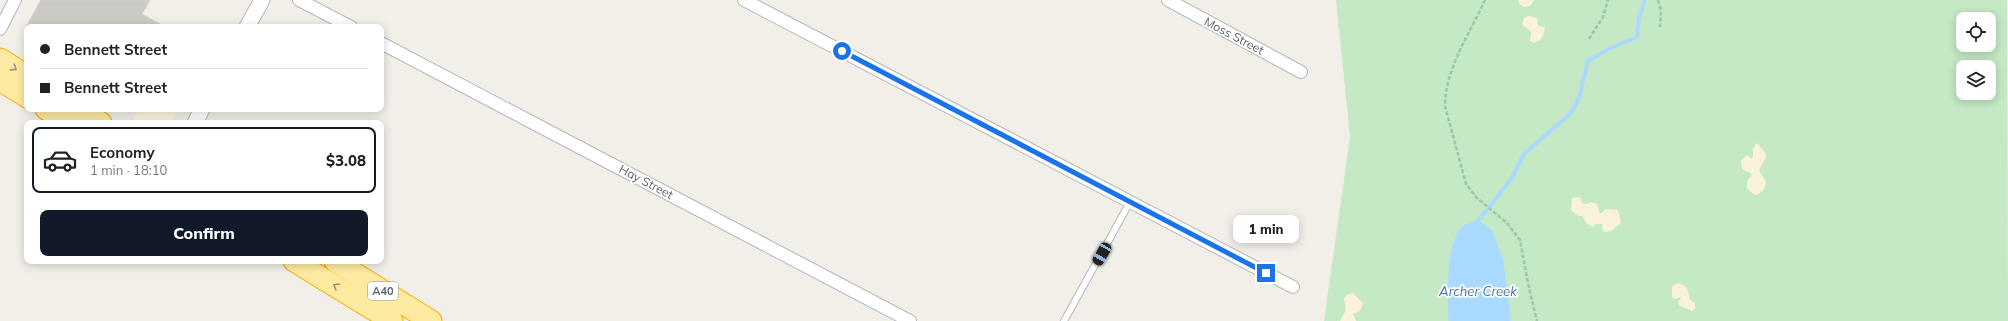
<!DOCTYPE html>
<meta charset="utf-8">
<style>
body{margin:0;font-family:Mulish,sans-serif;background:#f6f6f6;color:#222;height:100vh;display:flex;flex-direction:column;font-size:15px;white-space:nowrap}
*{box-sizing:border-box;margin:0}
p{font-size:13px;color:#767676}
.icon{flex:none;width:22px;height:22px;fill:none;stroke:currentColor;stroke-width:2;stroke-linecap:round;stroke-linejoin:round}
.map{position:relative;flex:1;overflow:hidden}
.sheet{position:absolute;left:24px;top:120px;width:360px;height:144px;display:flex;flex-direction:column;background:#fff;border-radius:8px;box-shadow:0 2px 10px #0003}
.sheet>*{flex:none}
.hud{position:absolute;left:24px;top:24px;width:360px;height:88px;border-radius:8px;box-shadow:0 2px 10px #0003;display:grid;align-content:center;height:88px;padding:0 16px;background:#fff}
.buttons{position:absolute;left:1956px;top:12px;display:grid;gap:8px}
.buttons a{display:grid;place-items:center;width:40px;height:40px;border-radius:8px;background:#fff;box-shadow:0 2px 10px #0003;font-size:20px}
.end{position:absolute;width:18px;height:18px;margin:-9px;border:5px solid #1a73e8;background:#fff;box-shadow:0 0 0 2px #fff}
.from{border-radius:50%}
.bubble{position:absolute;height:28px;border-radius:8px;background:#fff;box-shadow:0 2px 10px #0003;font-size:13px;font-weight:800;line-height:28px;text-align:center}
.car{position:absolute;width:12px;height:24px;margin:-12px -6px;border-radius:5px;box-shadow:0 0 3px 1px #0007;background:linear-gradient(#222 24%,#8ab4d8 0 40%,#222 0 76%,#8ab4d8 0 86%,#222 0)}
.hud b{display:flex;align-items:center;gap:14px;height:38px;font-size:15px}
.hud b+b{border-top:1px solid #e0e0e0}
.hud i{width:10px;height:10px;background:#222}
ul{padding:7px 0 0;list-style:none}
li{display:flex;align-items:center;gap:12px;height:66px;margin:0 8px 6px;padding:0 8px;border:2px solid transparent;border-radius:8px}
li div{flex:1}
li b{display:block;font-size:15px}
li em{font-style:normal;font-weight:800}
li.selected{border-color:#111827}
li>.icon{width:36px;height:36px;stroke-width:1.5}
.primary-button{display:flex;gap:8px;margin-top:auto;padding:8px 16px}
.primary-button a{flex:1;height:46px;border-radius:8px;background:#111827;color:#fff;font-size:16px;font-weight:800;line-height:46px;text-align:center}
.map>svg:first-child{display:block}
.commercial{fill:#fef7e0}
.green{fill:#c5e8c5;fill-rule:evenodd}
.sand{fill:#fbf3d9}
.water{fill:#aadaff}
.lines{fill:none;stroke-linecap:round;stroke-linejoin:round}
.stream{stroke:#aadaff;stroke-width:4}
.building{fill:#cccac5;stroke:#d6d1c6}
.service-casing{stroke:#b5b8bc;stroke-width:8}
.minor-casing{stroke:#b5b8bc;stroke-width:14}
.tertiary-casing{stroke:#b5b8bc;stroke-width:17}
.trunk-casing{stroke:#f9ab00;stroke-width:23}
.path{stroke:#9cc7a9;stroke-width:2.5;stroke-dasharray:4 2;stroke-linecap:butt}
.service{stroke:#fff;stroke-width:6}
.minor{stroke:#fff;stroke-width:12}
.tertiary{stroke:#fff;stroke-width:15}
.trunk{stroke:#feeaa1;stroke-width:21}
.oneway{stroke:#97927c}
.route{stroke:#1a73e8;stroke-width:5}
.labels{text-anchor:middle;stroke-width:3.5;stroke-linejoin:round;paint-order:stroke}
.shield{fill:#fff;stroke:#8f9295;stroke-width:1}
.shield-label{font-size:11px;font-weight:bold;fill:#5f6368}
.street-label{font-size:12px;fill:#5f6368;stroke:#fff}
.water-label{font-size:13px;font-style:italic;fill:#4174aa;stroke:#fff}
</style>
<div class="map">
<svg width="2008" height="321" viewBox="0 0 2008 321">
<rect width="100%" height="100%" fill="#f1efe8"/>
<path class="commercial" d="M 139,109 L 178,109 L 171,123 L 140,123 L 134,119 Z"/>
<path class="green" d="M 1336,0 L 2007,0 L 2008,321 L 1324,321 L 1350,137 ZM 1963,19 L 1989,19 L 1989,45 L 1963,45 ZM 1963,67 L 1989,67 L 1989,93 L 1963,93 Z"/>
<path class="sand" d="M 1518,0 L 1534,0 L 1530,6 L 1524,7 L 1520,5 Z
M 1529,16 L 1537,18 L 1538,26 L 1545,27 C 1543,36 1544,39 1534,43 L 1530,41 L 1531,32 L 1522,24 L 1524,18 Z
M 1757,143 L 1766,154 L 1765,159 L 1759,170 L 1766,182 C 1765,189 1762,193 1755,195 L 1747,189 L 1747,180 L 1751,177 L 1752,174 L 1742,169 L 1741,161 L 1747,155 L 1751,158 L 1753,157 L 1753,148 Z
M 1577,197 L 1581,198 L 1582,203 L 1586,204 L 1592,202 L 1597,204 L 1600,214 L 1606,209 L 1618,210 L 1621,222 L 1613,230 L 1606,232 L 1603,231 L 1602,224 L 1596,224 L 1593,227 L 1586,223 L 1583,216 L 1578,216 L 1571,210 L 1572,198 Z
M 1679,283 L 1687,288 L 1690,300 L 1695,303 L 1695,309 L 1692,311 L 1680,306 L 1678,303 L 1681,297 L 1675,299 L 1672,297 L 1672,287 L 1675,284 Z
M 1353,293 L 1363,303 L 1360,311 L 1353,314 L 1356,321 L 1340,321 L 1346,310 L 1344,298 L 1348,294 Z"/>
<path class="water" d="M 1478,220 L 1492,230 L 1503,259 L 1511,321 L 1449,321 C 1447,301 1446,237 1463,226 C 1467,223 1473,222 1478,220 Z"/>
<g class="lines">
<path class="stream" d="M 1476,224 L 1512,178 L 1524,154 L 1571,113 L 1579,98 L 1588,61 L 1610,48 L 1637,37 L 1639,18 L 1645,0"/>
</g>
<path class="building" d="M 41,0 L 150,0 L 142,14 L 165,27 L 26,27 Z"/>
<g class="lines">
<defs>
<path id="service" d="M 1064,321 L 1130,202"/>
<path id="minor" d="M 299,0 L 351,27
M 744,0 L 1293,287
M 1168,0 L 1301,72
M 0,29 L 15,0
M 381,43 L 910,321"/>
<path id="tertiary" d="M 247,27 L 262,0
M 195,123 L 202,109"/>
<path id="trunk" d="M 0,59 L 27,76
M 0,80 L 27,97
M 46,109 L 68,123
M 78,109 L 101,123
M 294,261 L 392,321
M 335,261 L 431,321"/>
</defs>
<use href="#service" class="service-casing"/>
<use href="#minor" class="minor-casing"/>
<use href="#tertiary" class="tertiary-casing"/>
<use href="#trunk" class="trunk-casing"/>
<path class="path" d="M 1485,0 C 1470,33 1445,69 1445,106 L 1466,184 L 1476,197 L 1507,223 L 1520,240 L 1529,288 L 1537,321
M 1658,0 L 1661,10 L 1660,27
M 1589,39 L 1603,17 L 1608,0"/>
<use href="#service" class="service"/>
<use href="#minor" class="minor"/>
<use href="#tertiary" class="tertiary"/>
<use href="#trunk" class="trunk"/>
</g>
<defs><path id="oneway-chevron" d="M-2-3.5L2.5 0L-2 3.5" fill="none" stroke-width="1.6" stroke-linecap="round" stroke-linejoin="round"/></defs>
<g class="oneway">
<use href="#oneway-chevron" transform="translate(14 68) rotate(33)"/>
<use href="#oneway-chevron" transform="translate(336 286) rotate(-149)"/>
</g>
<g class="lines">
<path class="route" d="M 842,51 L 1266,273"/>
</g>
<g class="labels">
<rect class="shield" x="368" y="282" width="30" height="18" rx="3"/>
<g class="shield-label">
<text x="383" y="295">A40</text>
</g>
<g class="street-label">
<text transform="translate(1234 36) rotate(28)" y="4">Moss Street</text>
<text transform="translate(646 182) rotate(28)" y="4">Hay Street</text>
</g>
<g class="water-label">
<text x="1478" y="296">Archer Creek</text>
</g>
</g>
</svg>
<div class="buttons">
<a><svg class="icon" aria-label="locate" viewBox="0 0 24 24"><circle cx="12" cy="12" r="6"/><path d="M12 2v4M12 18v4M2 12h4M18 12h4"/></svg></a>
<a><svg class="icon" aria-label="layers" viewBox="0 0 24 24"><path d="M12 4l9 5-9 5-9-5zM3 14l9 5 9-5"/></svg></a>
</div>
<i class="end from" style="left:842px;top:51px"></i>
<i class="end" style="left:1266px;top:273px"></i>
<div class="bubble" style="left:1233px;top:215px;width:66px">1 min</div>
<i class="car" style="left:1102px;top:254px;rotate:210deg"></i>
<div class="hud">
<b><i class="from"></i>Bennett Street</b>
<b><i></i>Bennett Street</b>
</div>
<section class="sheet">
<ul>
<li class="selected"><svg class="icon" aria-label="car" viewBox="0 0 24 24"><path d="M5 17H2v-5l4-1 3-4h7l3 4 3 1v5h-3M9 17h6M6 11h13"/><circle cx="7" cy="17" r="2"/><circle cx="17" cy="17" r="2"/></svg><div><b>Economy</b><p>1 min · 18:10</p></div><em>$3.08</em></li>
</ul>
<div class="primary-button"><a>Confirm</a></div>
</section>
</div>
